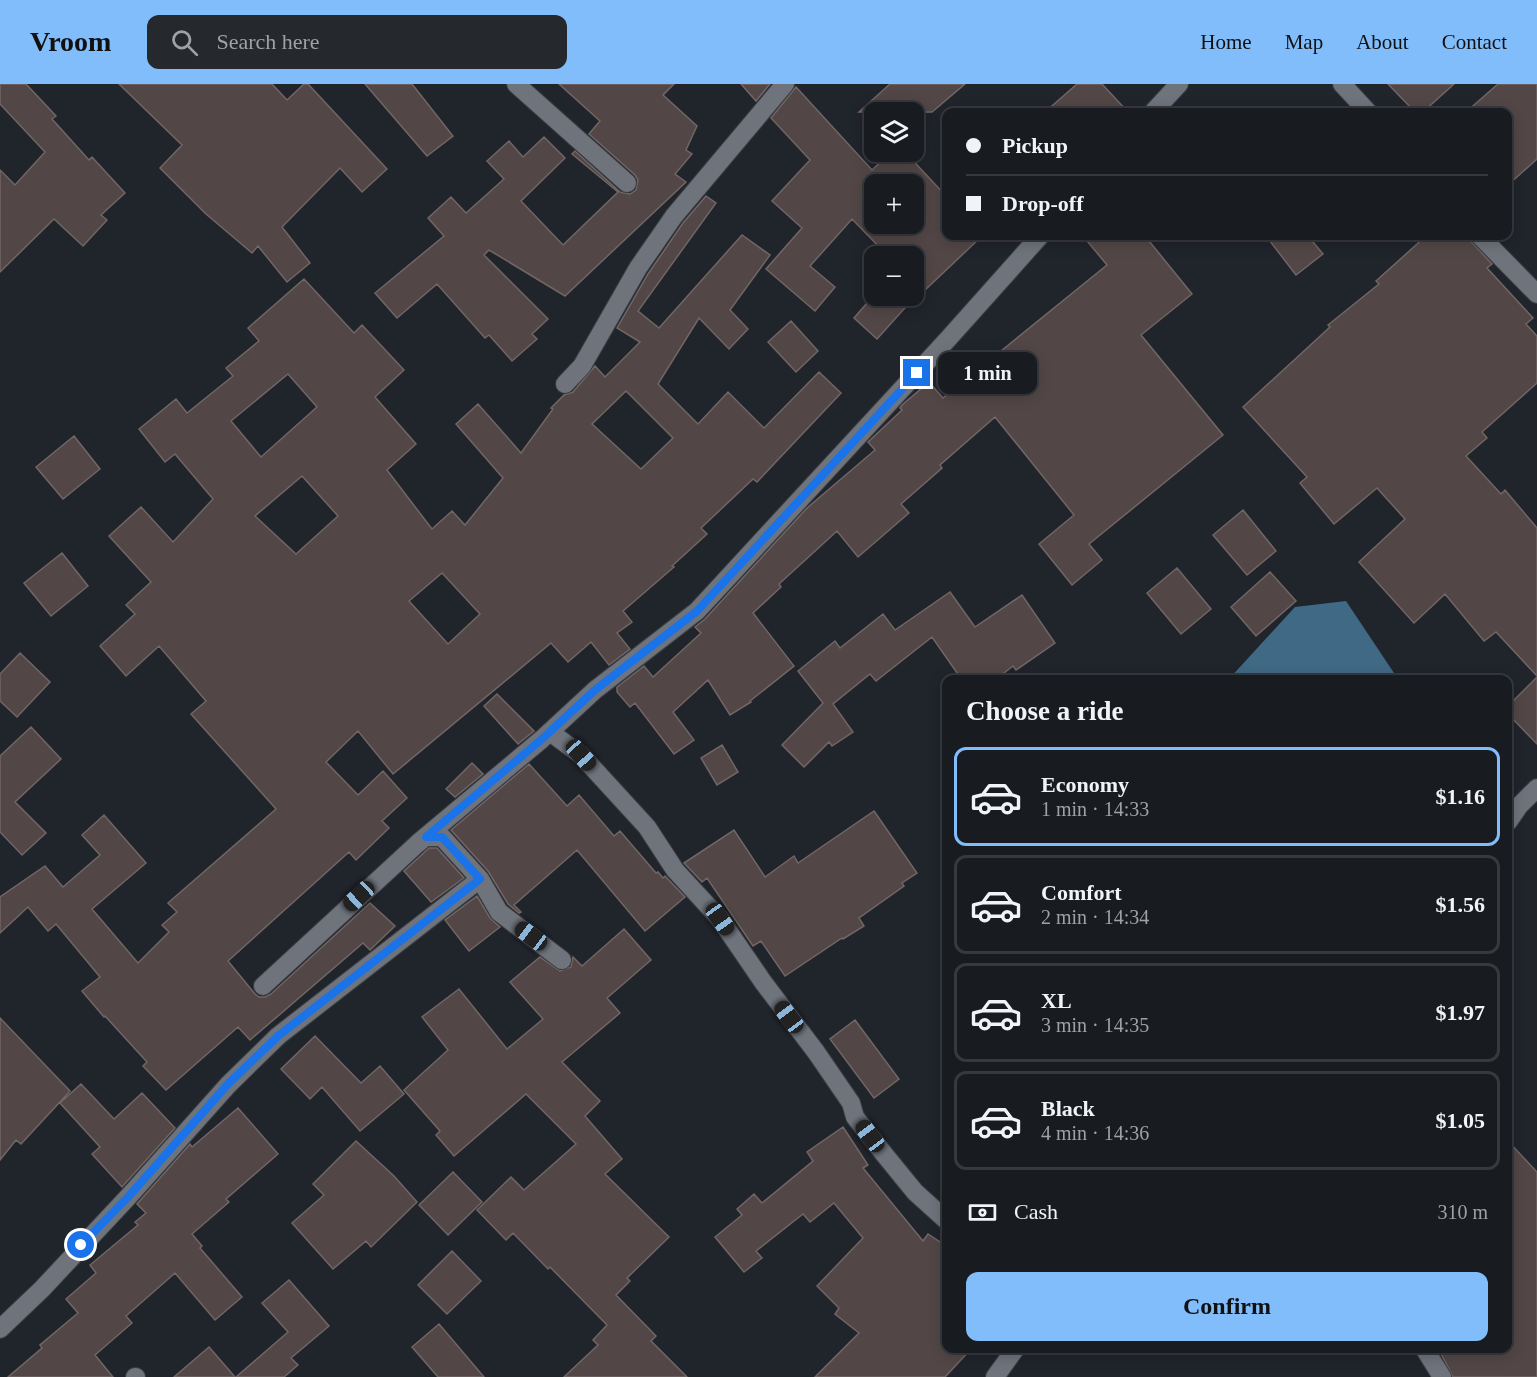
<!DOCTYPE html>
<meta charset="utf-8">
<style>
body{margin:0;font-family:Georgia,serif;background:#25282d;color:#f1f3f6;height:100vh;display:flex;flex-direction:column;font-size:22px;white-space:nowrap}
*{box-sizing:border-box;margin:0}
p{font-size:20px;color:#9fa1a5}
.icon{flex:none;width:33px;height:33px;fill:none;stroke:currentColor;stroke-width:2;stroke-linecap:round;stroke-linejoin:round}
.map{position:relative;flex:1;overflow:hidden}
.panel{position:absolute;left:942px;top:591px;width:570px;height:678px;display:flex;flex-direction:column;background:#181b20;border-radius:12px;box-shadow:0 3px 15px #0003,0 0 0 2px #36393e}
.panel>*{flex:none}
.hud{position:absolute;left:942px;top:24px;width:570px;height:132px;border-radius:12px;box-shadow:0 3px 15px #0003,0 0 0 2px #36393e;display:grid;align-content:center;height:132px;padding:0 24px;background:#181b20}
.tools{position:absolute;left:864px;top:18px;display:grid;gap:12px}
.tools a{display:grid;place-items:center;width:60px;height:60px;border-radius:12px;background:#181b20;box-shadow:0 3px 15px #0003,0 0 0 2px #36393e;font-size:30px}
.end{position:absolute;width:27px;height:27px;margin:-14px;border:8px solid #1a73e8;background:#fff;box-shadow:0 0 0 3px #fff}
.from{border-radius:50%}
.bubble{position:absolute;height:42px;border-radius:12px;background:#181b20;box-shadow:0 3px 15px #0003,0 0 0 2px #36393e;font-size:20px;font-weight:800;line-height:42px;text-align:center}
.car{position:absolute;width:18px;height:36px;margin:-18px -9px;border-radius:8px;box-shadow:0 0 4px 2px #0007;background:linear-gradient(#222 24%,#8ab4d8 0 40%,#222 0 76%,#8ab4d8 0 86%,#222 0)}
.hud b{display:flex;align-items:center;gap:21px;height:57px;font-size:22px}
.hud b+b{border-top:2px solid #36393e}
.hud i{width:15px;height:15px;background:#f1f3f6}
ul{padding:0;list-style:none}
li{display:flex;align-items:center;gap:18px;height:99px;margin:0 12px 9px;padding:0 12px;border:3px solid #36393e;border-radius:12px}
li div{flex:1}
li b{display:block;font-size:22px}
li em{font-style:normal;font-weight:800}
li.active{border-color:#81bdfa}
li>.icon{width:54px;height:54px;stroke-width:1.5}
h2{padding:0 24px;font-size:27px;line-height:72px}
.pay{display:flex;align-items:center;gap:15px;height:66px;padding:0 24px;font-size:22px}
.pay p{margin-inline-start:auto}
.primary-button{display:flex;gap:12px;margin-top:auto;padding:12px 24px}
.primary-button a{flex:1;height:69px;border-radius:12px;background:#81bdfa;color:#111;font-size:24px;font-weight:800;line-height:69px;text-align:center}
header{display:flex;align-items:center;gap:36px;box-sizing:border-box;height:84px;padding:0 30px;background:#81bdfa;color:#111}
header strong{font-size:28px}
nav{display:flex;gap:33px;margin-inline-start:auto;font-size:21px}
.search{width:420px;height:54px;background:#25282d;display:flex;align-items:center;gap:15px;box-sizing:border-box;padding:0 21px;border-radius:12px;color:#9fa1a5;font-size:22px}
.map>svg:first-child{display:block}
.water{fill:#406985}
.building{fill:#524746;stroke:#716665;stroke-width:1.5;fill-rule:evenodd}
.lines{fill:none;stroke-linecap:round;stroke-linejoin:round}
.minor-casing{stroke:#3a3e44;stroke-width:20}
.minor{stroke:#6e737c;stroke-width:18}
.route{stroke:#1a73e8;stroke-width:8}
</style>
<header>
<strong>Vroom</strong>
<div class="search"><svg class="icon" aria-label="search" viewBox="0 0 24 24"><circle cx="10" cy="10" r="6"/><path d="M15 15l6 6"/></svg>Search here</div>
<nav><a>Home</a><a>Map</a><a>About</a><a>Contact</a></nav>
</header>
<div class="map">
<svg width="1537" height="1293" viewBox="0 0 1537 1293">
<rect width="100%" height="100%" fill="#20242b"/>
<path class="water" d="M 1346,517 L 1398,595 L 1229,595 L 1295,523 Z"/>
<path class="building" d="M 0,0 L 26,0 L 56,32 L 52,35 L 89,76 L 92,73 L 125,109 L 101,131 L 107,136 L 83,162 L 54,135 L 0,188 L 0,86 L 15,101 L 45,68 L 0,20 Z
M 119,0 L 272,0 L 287,16 L 304,0 L 308,0 L 387,85 L 362,108 L 340,84 L 282,143 L 310,179 L 287,198 L 258,162 L 252,169 L 206,130 L 160,84 L 182,61 Z
M 365,0 L 412,0 L 453,52 L 427,72 Z
M 559,0 L 674,0 L 663,11 L 697,42 L 686,66 L 692,70 L 675,90 L 686,98 L 565,212 L 489,166 L 484,171 L 548,235 L 532,250 L 537,255 L 512,277 L 489,251 L 485,254 L 437,200 L 397,234 L 375,209 L 444,152 L 428,134 L 451,113 L 466,129 L 504,95 L 487,77 L 509,57 L 523,73 L 544,53 L 565,74 L 521,117 L 563,161 L 618,108 L 572,70 L 575,67 L 620,108 L 630,110 L 636,106 L 638,96 L 635,91 L 589,50 L 600,37 Z
M 741,0 L 770,0 L 756,17 Z
M 890,0 L 965,0 L 932,28 L 859,28 Z
M 1077,0 L 1102,0 L 1128,28 L 1045,28 Z
M 1388,0 L 1454,0 L 1423,28 L 1415,28 Z
M 1498,0 L 1537,0 L 1537,75 L 1508,101 L 1508,28 L 1466,28 Z
M 796,3 L 872,86 L 891,68 L 905,68 L 946,112 L 946,152 L 982,152 L 923,208 L 921,206 L 877,255 L 854,234 L 874,211 L 914,212 L 914,172 L 888,172 L 852,135 L 810,182 L 835,203 L 815,227 L 766,185 L 802,144 L 772,117 L 810,76 L 771,34 ZM 874,100 L 914,100 L 914,140 L 874,140 Z
M 706,112 L 716,119 L 638,227 L 659,244 L 742,151 L 770,171 L 730,226 L 748,245 L 729,265 L 699,234 L 658,300 L 698,340 L 728,308 L 764,344 L 819,288 L 841,309 L 757,398 L 753,395 L 701,444 L 707,450 L 672,482 L 674,483 L 623,527 L 632,538 L 617,549 L 630,565 L 609,581 L 591,558 L 568,578 L 551,559 L 393,690 L 358,647 L 326,678 L 358,711 L 383,687 L 407,714 L 382,737 L 389,744 L 356,776 L 349,768 L 228,877 L 255,910 L 259,913 L 265,913 L 271,910 L 370,819 L 395,842 L 370,866 L 363,859 L 250,956 L 238,943 L 166,1006 L 143,982 L 147,978 L 105,932 L 104,933 L 82,907 L 100,893 L 56,840 L 48,847 L 28,823 L 0,849 L 0,813 L 45,782 L 63,803 L 100,771 L 82,751 L 104,731 L 146,779 L 92,825 L 138,879 L 169,848 L 162,841 L 177,828 L 168,819 L 276,725 L 191,630 L 206,617 L 159,562 L 126,592 L 100,562 L 135,530 L 126,521 L 151,498 L 109,452 L 141,423 L 173,458 L 213,415 L 175,370 L 165,378 L 139,345 L 176,315 L 187,329 L 233,292 L 226,284 L 259,257 L 248,244 L 304,195 L 354,249 L 362,241 L 404,286 L 375,313 L 416,360 L 387,386 L 432,445 L 452,427 L 465,441 L 503,394 L 456,340 L 478,320 L 521,369 L 553,325 L 551,324 L 564,311 L 573,308 L 595,282 L 605,293 L 640,258 L 617,244 L 648,190 L 683,139 ZM 288,290 L 317,323 L 261,373 L 231,337 ZM 626,307 L 673,354 L 641,385 L 592,340 ZM 302,392 L 338,432 L 296,470 L 255,432 ZM 442,489 L 480,530 L 448,560 L 409,517 Z
M 1083,152 L 1145,152 L 1192,210 L 1141,251 L 1223,351 L 1089,460 L 1102,476 L 1072,501 L 1039,460 L 1074,431 L 995,333 L 940,381 L 942,384 L 901,420 L 909,429 L 858,473 L 837,447 L 779,500 L 781,503 L 753,529 L 794,582 L 750,617 L 751,618 L 730,631 L 708,596 L 673,628 L 694,656 L 674,670 L 635,619 L 630,623 L 617,608 L 617,603 L 644,582 L 653,593 L 701,549 L 695,543 L 705,535 L 807,424 L 875,366 L 868,358 L 902,326 L 900,324 L 902,321 L 929,298 L 943,314 L 1107,181 Z
M 1266,152 L 1308,152 L 1323,170 L 1296,191 Z
M 1426,152 L 1466,152 L 1492,180 L 1487,184 L 1533,234 L 1526,240 L 1537,252 L 1537,299 L 1482,348 L 1487,354 L 1466,372 L 1501,410 L 1505,406 L 1537,444 L 1537,592 L 1496,548 L 1484,557 L 1445,510 L 1414,539 L 1359,478 L 1405,435 L 1377,404 L 1334,440 L 1300,399 L 1307,393 L 1243,323 L 1330,243 L 1328,241 L 1379,200 L 1376,197 Z
M 791,237 L 818,267 L 796,288 L 768,258 Z
M 74,352 L 100,385 L 63,415 L 36,383 Z
M 1243,426 L 1276,467 L 1247,491 L 1213,451 Z
M 62,469 L 88,502 L 51,532 L 24,499 Z
M 1177,484 L 1211,525 L 1181,550 L 1147,509 Z
M 1270,488 L 1296,517 L 1256,552 L 1231,523 Z
M 950,508 L 975,543 L 1022,511 L 1055,559 L 1016,586 L 1013,582 L 995,596 L 962,596 L 932,553 L 876,597 L 870,590 L 833,620 L 853,648 L 832,662 L 829,658 L 804,683 L 782,661 L 823,619 L 798,587 L 835,557 L 840,564 L 883,530 L 895,546 Z
M 20,569 L 50,598 L 17,633 L 0,617 L 0,590 Z
M 1537,593 L 1537,660 L 1508,630 L 1508,622 Z
M 497,610 L 534,647 L 518,660 L 484,622 Z
M 31,643 L 61,675 L 15,718 L 46,749 L 22,771 L 0,748 L 0,672 Z
M 722,661 L 738,688 L 717,701 L 701,674 Z
M 472,679 L 483,690 L 455,713 L 446,705 Z
M 529,680 L 567,722 L 579,711 L 614,752 L 620,747 L 656,789 L 658,788 L 663,794 L 665,792 L 685,813 L 645,847 L 577,766 L 514,821 L 521,828 L 519,829 L 508,820 L 488,787 L 451,746 Z
M 874,727 L 917,789 L 902,799 L 904,802 L 859,834 L 864,842 L 843,855 L 842,854 L 785,892 L 761,857 L 753,862 L 707,794 L 702,798 L 684,779 L 734,746 L 765,793 L 794,772 L 798,779 Z
M 429,764 L 437,764 L 464,794 L 431,818 L 404,787 Z
M 477,812 L 490,834 L 500,843 L 469,867 L 445,836 Z
M 624,845 L 651,876 L 607,914 L 620,929 L 562,978 L 600,1017 L 585,1032 L 622,1075 L 605,1090 L 669,1153 L 627,1194 L 630,1197 L 616,1211 L 656,1252 L 651,1257 L 687,1293 L 564,1293 L 598,1261 L 593,1256 L 607,1241 L 550,1183 L 548,1185 L 513,1149 L 506,1156 L 477,1126 L 511,1093 L 524,1106 L 576,1060 L 526,1010 L 454,1072 L 436,1051 L 440,1047 L 404,1006 L 448,966 L 422,933 L 459,905 L 507,965 L 543,935 L 510,898 L 540,873 L 560,887 L 571,883 L 573,873 L 582,882 Z
M 0,934 L 70,1007 L 21,1060 L 16,1056 L 0,1076 Z
M 855,936 L 899,995 L 874,1014 L 830,955 Z
M 315,952 L 361,999 L 380,982 L 404,1010 L 360,1047 L 322,1003 L 310,1015 L 281,985 Z
M 81,1000 L 114,1035 L 142,1009 L 175,1044 L 122,1103 L 92,1070 L 100,1063 L 60,1019 Z
M 238,1024 L 278,1070 L 226,1115 L 229,1118 L 192,1150 L 202,1162 L 200,1164 L 242,1213 L 215,1236 L 175,1189 L 126,1232 L 132,1239 L 95,1271 L 113,1293 L 8,1293 L 42,1264 L 40,1261 L 78,1229 L 66,1215 L 96,1189 L 90,1181 L 138,1141 L 135,1138 L 146,1129 L 137,1120 L 190,1060 L 192,1063 Z
M 843,1043 L 868,1081 L 863,1084 L 923,1157 L 928,1150 L 946,1162 L 946,1264 L 972,1264 L 945,1293 L 815,1293 L 859,1249 L 835,1230 L 839,1224 L 817,1202 L 863,1154 L 834,1119 L 810,1138 L 803,1130 L 756,1167 L 762,1174 L 744,1188 L 715,1153 L 742,1131 L 737,1125 L 754,1110 L 762,1119 L 813,1077 L 807,1068 Z
M 356,1057 L 394,1092 L 417,1118 L 371,1163 L 366,1157 L 333,1185 L 292,1139 L 324,1111 L 313,1100 Z
M 1508,1057 L 1537,1088 L 1537,1293 L 1453,1293 L 1438,1264 L 1508,1264 Z
M 453,1088 L 482,1118 L 448,1151 L 419,1121 Z
M 452,1167 L 481,1197 L 447,1230 L 418,1201 Z
M 289,1196 L 329,1242 L 291,1274 L 298,1281 L 284,1293 L 236,1293 L 288,1248 L 262,1219 Z
M 439,1240 L 484,1293 L 438,1293 L 412,1263 Z
M 209,1263 L 235,1293 L 174,1293 Z"/>
<g class="lines">
<defs>
<path id="minor" d="M 516,0 L 627,99
M 1342,0 L 1368,28
M 1153,28 L 1179,0
M 1480,152 L 1537,210
M 565,300 L 582,282 L 638,184 L 674,132 L 785,0
M 550,648 L 581,671 L 647,743 L 675,786 L 720,835 L 763,898 L 816,968 L 851,1019 L 855,1033 L 884,1070 L 915,1108 L 946,1136
M 1508,738 L 1519,722 L 1537,704
M 480,795 L 499,828 L 562,876
M 263,902 L 417,760 L 542,655 L 595,606 L 697,527 L 948,255 L 1040,152
M 0,1245 L 42,1205 L 129,1112 L 228,1001 L 278,952 L 480,795 L 442,753 L 426,753
M 1424,1264 L 1442,1293
M 135,1293 L 136,1293
M 995,1293 L 1016,1264"/>
</defs>
<use href="#minor" class="minor-casing"/>
<use href="#minor" class="minor"/>
</g>
<g class="lines">
<path class="route" d="M 81,1161 L 129,1112 L 228,1000 L 278,952 L 480,795 L 442,753 L 426,753 L 542,655 L 595,606 L 697,527 L 917,289"/>
</g>
</svg>
<div class="tools">
<a><svg class="icon" aria-label="layers" viewBox="0 0 24 24"><path d="M12 4l9 5-9 5-9-5zM3 14l9 5 9-5"/></svg></a>
<a>+</a>
<a>−</a>
</div>
<i class="end from" style="left:81px;top:1161px"></i>
<i class="end" style="left:917px;top:289px"></i>
<div class="bubble" style="left:938px;top:268px;width:99px">1 min</div>
<i class="car" style="left:581px;top:671px;rotate:138deg"></i>
<i class="car" style="left:359px;top:812px;rotate:227deg"></i>
<i class="car" style="left:720px;top:835px;rotate:145deg"></i>
<i class="car" style="left:531px;top:852px;rotate:307deg"></i>
<i class="car" style="left:789px;top:933px;rotate:323deg"></i>
<i class="car" style="left:870px;top:1052px;rotate:323deg"></i>
<div class="hud">
<b><i class="from"></i>Pickup</b>
<b><i></i>Drop-off</b>
</div>
<section class="panel">
<h2>Choose a ride</h2>
<ul>
<li class="active"><svg class="icon" aria-label="car" viewBox="0 0 24 24"><path d="M5 17H2v-5l4-1 3-4h7l3 4 3 1v5h-3M9 17h6M6 11h13"/><circle cx="7" cy="17" r="2"/><circle cx="17" cy="17" r="2"/></svg><div><b>Economy</b><p>1 min · 14:33</p></div><em>$1.16</em></li>
<li><svg class="icon" aria-label="car" viewBox="0 0 24 24"><path d="M5 17H2v-5l4-1 3-4h7l3 4 3 1v5h-3M9 17h6M6 11h13"/><circle cx="7" cy="17" r="2"/><circle cx="17" cy="17" r="2"/></svg><div><b>Comfort</b><p>2 min · 14:34</p></div><em>$1.56</em></li>
<li><svg class="icon" aria-label="car" viewBox="0 0 24 24"><path d="M5 17H2v-5l4-1 3-4h7l3 4 3 1v5h-3M9 17h6M6 11h13"/><circle cx="7" cy="17" r="2"/><circle cx="17" cy="17" r="2"/></svg><div><b>XL</b><p>3 min · 14:35</p></div><em>$1.97</em></li>
<li><svg class="icon" aria-label="car" viewBox="0 0 24 24"><path d="M5 17H2v-5l4-1 3-4h7l3 4 3 1v5h-3M9 17h6M6 11h13"/><circle cx="7" cy="17" r="2"/><circle cx="17" cy="17" r="2"/></svg><div><b>Black</b><p>4 min · 14:36</p></div><em>$1.05</em></li>
</ul>
<div class="pay"><svg class="icon" aria-label="cash" viewBox="0 0 24 24"><path d="M3 7h18v10H3z"/><circle cx="12" cy="12" r="2"/></svg>Cash<p>310 m</p></div>
<div class="primary-button"><a>Confirm</a></div>
</section>
</div>
